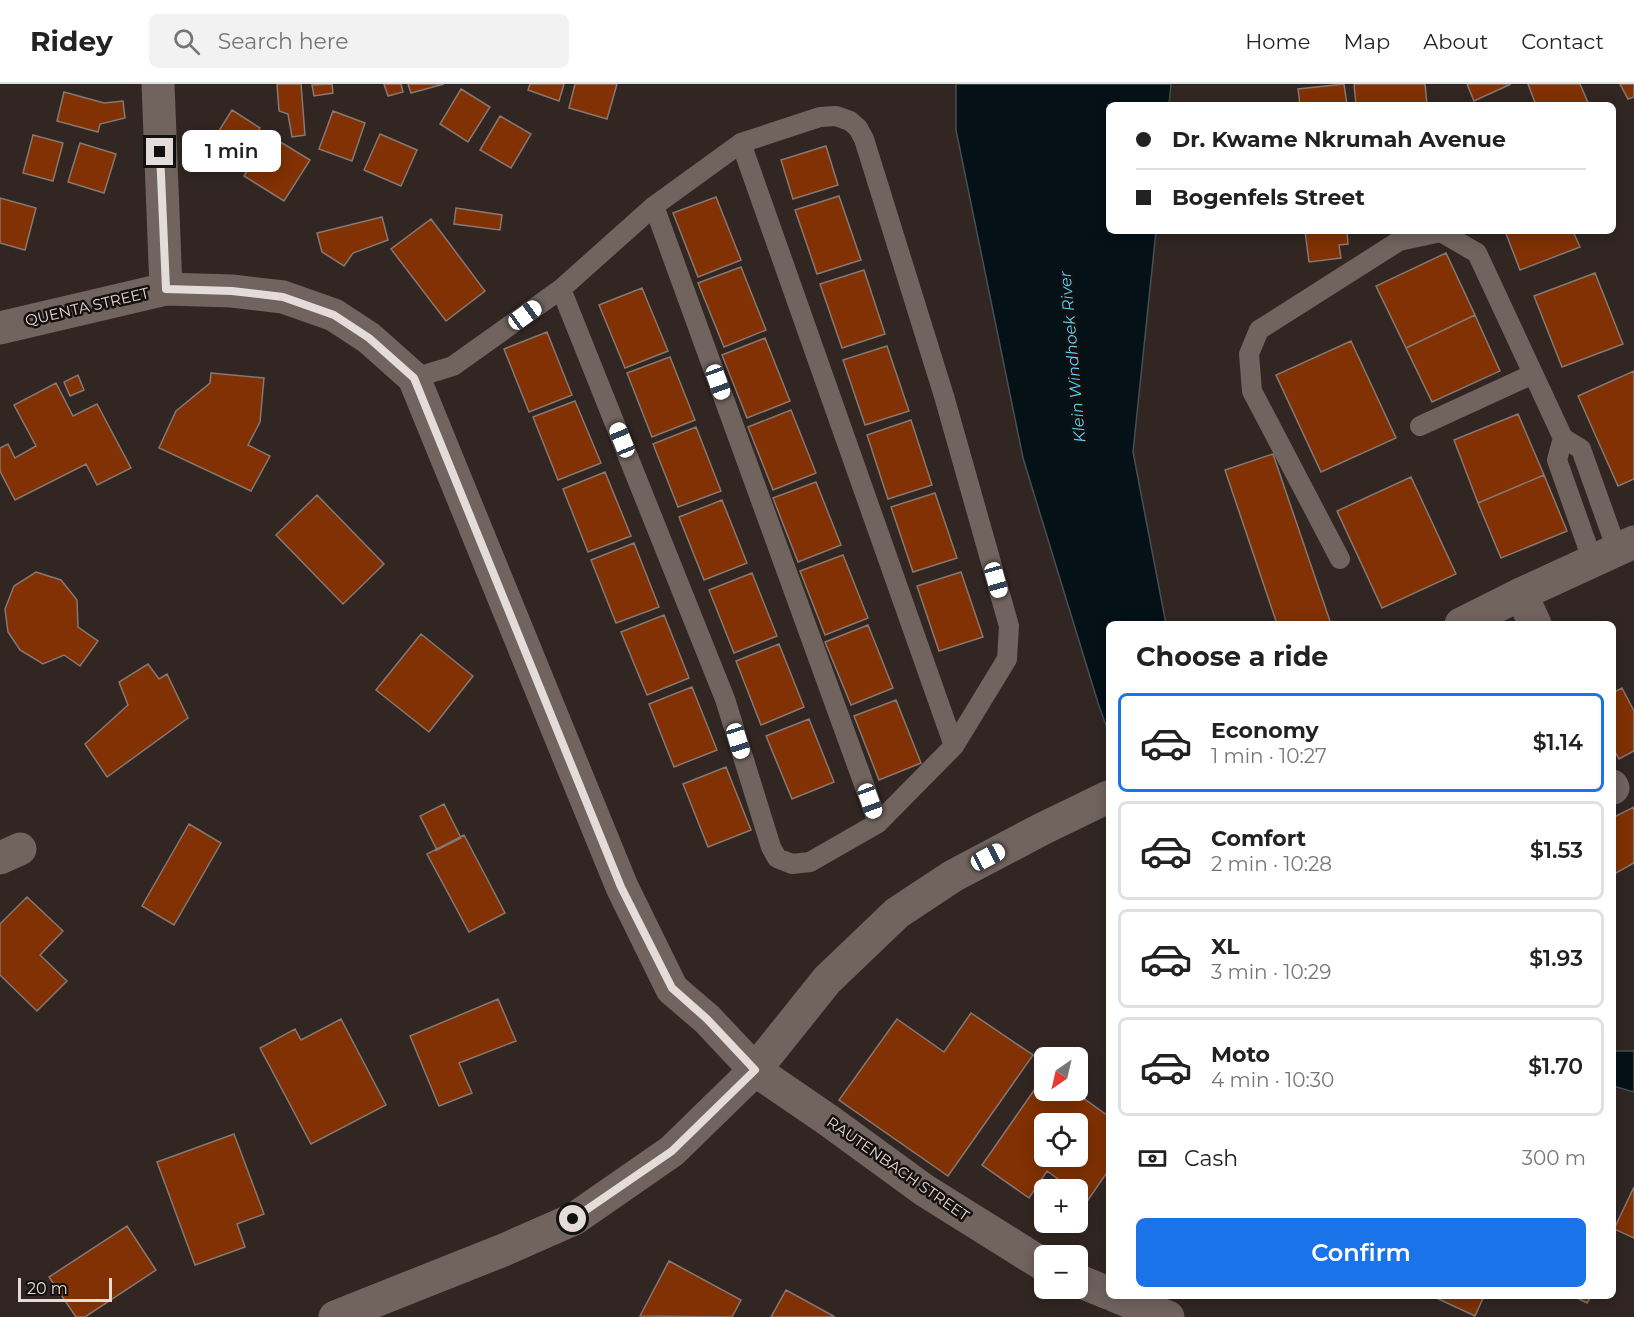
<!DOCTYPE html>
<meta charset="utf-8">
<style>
body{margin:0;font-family:Montserrat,sans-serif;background:#f2f2f2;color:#222;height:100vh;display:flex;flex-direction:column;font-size:22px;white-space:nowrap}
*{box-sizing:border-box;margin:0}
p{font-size:20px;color:#767676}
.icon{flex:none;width:33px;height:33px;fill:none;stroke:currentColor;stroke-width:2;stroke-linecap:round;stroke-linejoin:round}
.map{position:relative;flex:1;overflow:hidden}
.panel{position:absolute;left:1106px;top:537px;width:510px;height:678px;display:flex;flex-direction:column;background:#fff;border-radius:9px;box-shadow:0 3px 15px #0003}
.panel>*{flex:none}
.hud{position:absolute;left:1106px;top:18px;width:510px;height:132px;border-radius:9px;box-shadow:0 3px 15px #0003;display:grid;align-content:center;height:132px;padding:0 30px;background:#fff}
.needle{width:39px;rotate:214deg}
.buttons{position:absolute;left:1034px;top:963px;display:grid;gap:12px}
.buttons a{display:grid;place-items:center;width:54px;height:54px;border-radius:9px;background:#fff;box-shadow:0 3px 15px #0003;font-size:30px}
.scale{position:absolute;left:18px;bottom:15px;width:94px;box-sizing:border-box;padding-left:6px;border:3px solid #e3dcd9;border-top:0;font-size:16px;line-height:21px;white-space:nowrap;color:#e3dcd9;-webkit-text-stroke:4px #15100e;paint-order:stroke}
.end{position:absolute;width:27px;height:27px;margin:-14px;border:8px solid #e3dcd9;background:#111;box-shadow:0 0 0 3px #111}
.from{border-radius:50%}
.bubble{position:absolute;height:42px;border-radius:9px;background:#fff;box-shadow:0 3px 15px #0003;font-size:20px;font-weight:600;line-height:42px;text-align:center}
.car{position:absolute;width:18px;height:36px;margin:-18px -9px;border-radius:8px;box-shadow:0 0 4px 2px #0007;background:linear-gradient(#fff 24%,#345 0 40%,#fff 0 76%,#345 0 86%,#fff 0)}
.hud b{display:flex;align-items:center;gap:21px;height:57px;font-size:22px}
.hud b+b{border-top:2px solid #e0e0e0}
.hud i{width:15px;height:15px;background:#222}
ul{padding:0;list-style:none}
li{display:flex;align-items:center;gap:18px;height:99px;margin:0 12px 9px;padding:0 18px;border:3px solid #e0e0e0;border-radius:9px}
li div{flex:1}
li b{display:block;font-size:22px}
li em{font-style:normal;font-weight:600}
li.selected{border-color:#1a73e8}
li>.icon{width:54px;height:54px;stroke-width:1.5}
h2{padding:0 30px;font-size:27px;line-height:72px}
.pay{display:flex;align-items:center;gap:15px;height:66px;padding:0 30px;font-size:22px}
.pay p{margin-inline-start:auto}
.cta{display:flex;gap:12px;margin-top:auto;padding:12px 30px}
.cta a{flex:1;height:69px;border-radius:9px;background:#1a73e8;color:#fff;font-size:24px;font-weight:600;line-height:69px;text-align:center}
header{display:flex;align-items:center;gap:36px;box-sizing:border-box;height:84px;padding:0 30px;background:#fff;border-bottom:2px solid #e0e0e0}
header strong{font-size:28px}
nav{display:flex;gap:33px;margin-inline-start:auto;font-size:21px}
.search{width:420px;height:54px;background:#f2f2f2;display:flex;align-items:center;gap:15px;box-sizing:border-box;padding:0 21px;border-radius:9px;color:#767676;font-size:22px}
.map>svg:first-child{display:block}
.water{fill:#041218;stroke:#474f52;stroke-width:1.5}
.building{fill:#813103;stroke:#867873;stroke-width:1.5;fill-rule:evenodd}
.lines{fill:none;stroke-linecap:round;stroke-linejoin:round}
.service{stroke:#71645f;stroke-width:20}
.minor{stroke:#71645f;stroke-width:33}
.tertiary{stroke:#71645f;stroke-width:33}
.route{stroke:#e3dcd9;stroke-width:8}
.labels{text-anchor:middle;stroke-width:5;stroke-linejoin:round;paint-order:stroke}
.street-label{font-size:15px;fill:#e3dcd9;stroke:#15100e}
.water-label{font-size:16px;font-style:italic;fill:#5cd1fd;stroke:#15100e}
</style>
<header>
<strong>Ridey</strong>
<div class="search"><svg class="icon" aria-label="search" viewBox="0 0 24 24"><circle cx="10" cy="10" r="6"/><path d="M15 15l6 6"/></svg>Search here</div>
<nav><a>Home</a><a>Map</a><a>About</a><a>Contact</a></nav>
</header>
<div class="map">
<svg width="1634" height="1233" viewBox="0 0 1634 1233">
<rect width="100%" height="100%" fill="#312622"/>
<path class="water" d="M 956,0 L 1171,0 L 1169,21 L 1108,21 L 1108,147 L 1156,147 L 1133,368 L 1166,540 L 1108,540 L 1108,647 L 1098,619 L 1023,374 L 956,46 Z
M 1612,967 L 1634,967 L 1634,1008 L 1613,1002 Z"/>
<path class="building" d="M 277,0 L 301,0 L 305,51 L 292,53 L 288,30 L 279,27 Z
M 332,0 L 333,9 L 314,12 L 312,1 Z
M 384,0 L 401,0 L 403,8 L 388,12 Z
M 408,0 L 444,0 L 411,9 Z
M 530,0 L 564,0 L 559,17 L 528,6 Z
M 575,0 L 617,0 L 607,35 L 569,24 Z
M 1344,0 L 1347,21 L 1300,21 L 1298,5 Z
M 1354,0 L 1425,0 L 1427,20 L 1356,21 Z
M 1467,0 L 1511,0 L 1474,17 Z
M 1528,0 L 1580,0 L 1589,21 L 1536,21 Z
M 1620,0 L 1634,0 L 1634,13 L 1628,15 Z
M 461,5 L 490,23 L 468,58 L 440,40 Z
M 64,8 L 104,19 L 123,17 L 125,34 L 100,40 L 98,48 L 57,37 Z
M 232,26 L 260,44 L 235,81 L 208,64 Z
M 333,27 L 365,39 L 352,77 L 319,65 Z
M 500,32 L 531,50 L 511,84 L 480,66 Z
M 380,50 L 417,66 L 401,102 L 364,86 Z
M 33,51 L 63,59 L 53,97 L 23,89 Z
M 269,51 L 310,76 L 284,117 L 244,92 Z
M 80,59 L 116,70 L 104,109 L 68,98 Z
M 826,62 L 838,101 L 793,115 L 781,76 Z
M 839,112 L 861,176 L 817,190 L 795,126 Z
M 716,113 L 741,176 L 698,193 L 673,129 Z
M 0,114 L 36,124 L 25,166 L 0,159 Z
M 456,124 L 502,131 L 500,146 L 454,140 Z
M 382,133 L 388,156 L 353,169 L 344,182 L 322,168 L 317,149 Z
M 431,135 L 485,207 L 446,237 L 391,165 Z
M 1305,147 L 1347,147 L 1348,160 L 1339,161 L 1341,174 L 1309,178 Z
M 1505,147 L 1573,147 L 1580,163 L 1520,186 Z
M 1446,169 L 1475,231 L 1406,264 L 1376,202 Z
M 741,183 L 766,246 L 724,263 L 698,199 Z
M 864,186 L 885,250 L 842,264 L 820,200 Z
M 1595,189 L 1623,260 L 1562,283 L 1534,212 Z
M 642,204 L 668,267 L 625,284 L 599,221 Z
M 1475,231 L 1500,287 L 1432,318 L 1406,264 Z
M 547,248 L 572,311 L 529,328 L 504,265 Z
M 765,254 L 790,317 L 747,334 L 722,271 Z
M 1351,257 L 1396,354 L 1321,388 L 1276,291 Z
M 887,262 L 909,327 L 865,341 L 843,276 Z
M 670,273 L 695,336 L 652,353 L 627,289 Z
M 1634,287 L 1634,395 L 1618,402 L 1578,312 Z
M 211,289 L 264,294 L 260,338 L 248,361 L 270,372 L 251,407 L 159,364 L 176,327 L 210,299 Z
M 78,291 L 84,306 L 70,312 L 64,298 Z
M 56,299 L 73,332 L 97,320 L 131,384 L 97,401 L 86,380 L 15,416 L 0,387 L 0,364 L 8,360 L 15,374 L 36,362 L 14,321 Z
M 575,317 L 601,379 L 558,396 L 533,333 Z
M 791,326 L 816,389 L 773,406 L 748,343 Z
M 1518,330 L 1544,391 L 1478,419 L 1454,356 Z
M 911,336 L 932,401 L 888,415 L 867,351 Z
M 696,343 L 721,407 L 678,423 L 653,360 Z
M 1273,370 L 1331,540 L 1277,540 L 1225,386 Z
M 605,388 L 631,452 L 588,468 L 563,405 Z
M 1544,391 L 1567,447 L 1501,474 L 1478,419 Z
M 1411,393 L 1456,490 L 1382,524 L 1337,427 Z
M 816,398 L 841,461 L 798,478 L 773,414 Z
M 935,409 L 957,474 L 913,488 L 891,423 Z
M 317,411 L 384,480 L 343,520 L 276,451 Z
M 722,416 L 747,479 L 704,496 L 679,433 Z
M 634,459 L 659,523 L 616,539 L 591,476 Z
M 843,471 L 868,534 L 825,551 L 800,487 Z
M 36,488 L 61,496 L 77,516 L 78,543 L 98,557 L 80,582 L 64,571 L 43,580 L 20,566 L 8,548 L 5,525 L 14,502 Z
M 961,488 L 983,553 L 939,567 L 917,502 Z
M 752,489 L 777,552 L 734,569 L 709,506 Z
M 664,531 L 689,594 L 647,611 L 621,548 Z
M 868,541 L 893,604 L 851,621 L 825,558 Z
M 421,550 L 473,592 L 429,648 L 376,606 Z
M 779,560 L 804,623 L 761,641 L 736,577 Z
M 148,580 L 159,595 L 167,590 L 188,634 L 107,693 L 85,660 L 128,621 L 119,598 Z
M 692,603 L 717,666 L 674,683 L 649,620 Z
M 1622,604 L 1634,627 L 1634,667 L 1619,675 L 1612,662 L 1612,609 Z
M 896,616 L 921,679 L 879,696 L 854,632 Z
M 809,635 L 834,698 L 792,715 L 766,652 Z
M 726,683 L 751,746 L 708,763 L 683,700 Z
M 444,720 L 461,754 L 437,766 L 420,732 Z
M 1634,723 L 1634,779 L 1616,789 L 1612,783 L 1612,734 Z
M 189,740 L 221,759 L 174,841 L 142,822 Z
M 464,751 L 505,829 L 469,848 L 427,770 Z
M 27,813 L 63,847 L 40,871 L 67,897 L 37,927 L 0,891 L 0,840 Z
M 498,915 L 516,957 L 459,979 L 472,1009 L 439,1022 L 410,952 Z
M 971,929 L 1033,971 L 948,1092 L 839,1016 L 897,935 L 944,968 Z
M 341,935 L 386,1021 L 311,1060 L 260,964 L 295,945 L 301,956 Z
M 1044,992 L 1044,1006 L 1072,1006 L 1108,1032 L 1108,1087 L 1088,1116 L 1077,1109 L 1077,1106 L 1073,1106 L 1047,1087 L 1029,1114 L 982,1081 ZM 1044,1040 L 1077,1040 L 1077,1072 L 1044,1072 Z
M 234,1050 L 264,1130 L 237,1140 L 245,1163 L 195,1181 L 157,1078 Z
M 1634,1103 L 1634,1154 L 1614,1145 Z
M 127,1142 L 156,1186 L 85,1233 L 76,1233 L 49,1193 Z
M 669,1177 L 741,1216 L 732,1233 L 640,1232 Z
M 786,1206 L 835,1233 L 771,1233 Z
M 1432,1212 L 1484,1212 L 1475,1232 Z
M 1573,1212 L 1591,1212 L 1587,1219 Z"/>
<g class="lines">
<path class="service" d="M 741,59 L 954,662
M 654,122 L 878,739
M 414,294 L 453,282 L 561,205 L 654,122 L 741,59 L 820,33 L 836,32 L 850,37 L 858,44 L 864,55 L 944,312 L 1009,542 L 1007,575 L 954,662 L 878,739 L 810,778 L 792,780 L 777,774 L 771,763 L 725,615 L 561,205
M 1420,342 L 1533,290
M 1563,354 L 1557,376 L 1593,478
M 1340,475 L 1252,307 L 1249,270 L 1259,246 L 1399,157 L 1441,148 L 1477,169 L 1563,354 L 1581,365 L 1617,466"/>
<path class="minor" d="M 158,0 L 166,205
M 0,244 L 166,205 L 232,207 L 283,213 L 334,231 L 369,254 L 414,294 L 622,803 L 672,905 L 707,935 L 755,986 L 828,1036 L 924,1106 L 1044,1181
M 1521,510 L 1535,540
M 1612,702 L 1613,704
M 0,774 L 20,765
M 1077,1196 L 1108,1209
M 1115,1212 L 1168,1233"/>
<path class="tertiary" d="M 1461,540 L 1521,510 L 1634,458
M 335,1233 L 506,1165 L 574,1135 L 672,1067 L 755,986 L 827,896 L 897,829 L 953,792 L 1042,745 L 1108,713"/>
</g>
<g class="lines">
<path class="route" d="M 160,68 L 166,205 L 232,207 L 283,213 L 334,231 L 369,254 L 414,294 L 621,803 L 672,904 L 707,935 L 755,986 L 672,1067 L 573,1135"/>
</g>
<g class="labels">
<g class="street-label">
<text transform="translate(87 223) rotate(-13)" y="5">QUENTA STREET</text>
<text transform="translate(898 1085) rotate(35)" y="5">RAUTENBACH STREET</text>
</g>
<g class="water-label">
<text transform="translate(1072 273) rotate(-95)" y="6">Klein Windhoek River</text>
</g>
</g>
</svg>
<div class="buttons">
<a><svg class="needle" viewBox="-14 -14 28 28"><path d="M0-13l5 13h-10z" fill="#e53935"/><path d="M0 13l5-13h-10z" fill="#767676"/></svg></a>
<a><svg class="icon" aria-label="locate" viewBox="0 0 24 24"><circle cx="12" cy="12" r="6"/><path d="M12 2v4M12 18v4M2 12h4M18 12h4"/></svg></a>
<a>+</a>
<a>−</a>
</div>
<div class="scale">20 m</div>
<i class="end from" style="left:573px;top:1135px"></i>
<i class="end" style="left:160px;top:68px"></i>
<div class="bubble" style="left:182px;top:46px;width:99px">1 min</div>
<i class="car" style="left:525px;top:231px;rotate:54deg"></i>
<i class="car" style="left:718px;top:298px;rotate:160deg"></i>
<i class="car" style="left:622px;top:356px;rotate:338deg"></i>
<i class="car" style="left:996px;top:496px;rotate:164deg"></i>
<i class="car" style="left:738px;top:657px;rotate:163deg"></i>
<i class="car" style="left:870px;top:717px;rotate:160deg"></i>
<i class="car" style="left:988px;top:773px;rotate:62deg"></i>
<div class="hud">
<b><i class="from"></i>Dr. Kwame Nkrumah Avenue</b>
<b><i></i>Bogenfels Street</b>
</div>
<section class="panel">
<h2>Choose a ride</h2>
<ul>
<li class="selected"><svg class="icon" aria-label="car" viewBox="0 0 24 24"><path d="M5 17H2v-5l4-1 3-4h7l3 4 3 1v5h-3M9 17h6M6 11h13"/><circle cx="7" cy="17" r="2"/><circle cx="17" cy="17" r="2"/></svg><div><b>Economy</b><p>1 min · 10:27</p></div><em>$1.14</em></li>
<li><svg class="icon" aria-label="car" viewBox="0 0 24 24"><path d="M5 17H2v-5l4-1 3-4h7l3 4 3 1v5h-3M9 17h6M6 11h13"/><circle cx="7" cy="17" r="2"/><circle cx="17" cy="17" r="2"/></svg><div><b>Comfort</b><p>2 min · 10:28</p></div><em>$1.53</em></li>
<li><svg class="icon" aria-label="car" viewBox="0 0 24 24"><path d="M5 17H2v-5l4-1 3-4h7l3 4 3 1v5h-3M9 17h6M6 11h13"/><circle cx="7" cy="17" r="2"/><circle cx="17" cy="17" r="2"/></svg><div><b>XL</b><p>3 min · 10:29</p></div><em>$1.93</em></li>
<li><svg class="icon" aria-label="car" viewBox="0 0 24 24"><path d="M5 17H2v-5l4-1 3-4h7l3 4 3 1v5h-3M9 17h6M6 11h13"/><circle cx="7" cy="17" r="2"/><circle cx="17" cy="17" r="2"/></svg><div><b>Moto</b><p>4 min · 10:30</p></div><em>$1.70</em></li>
</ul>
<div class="pay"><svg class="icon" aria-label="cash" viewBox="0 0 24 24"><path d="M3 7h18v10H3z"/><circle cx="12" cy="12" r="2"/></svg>Cash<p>300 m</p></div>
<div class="cta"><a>Confirm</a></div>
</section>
</div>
